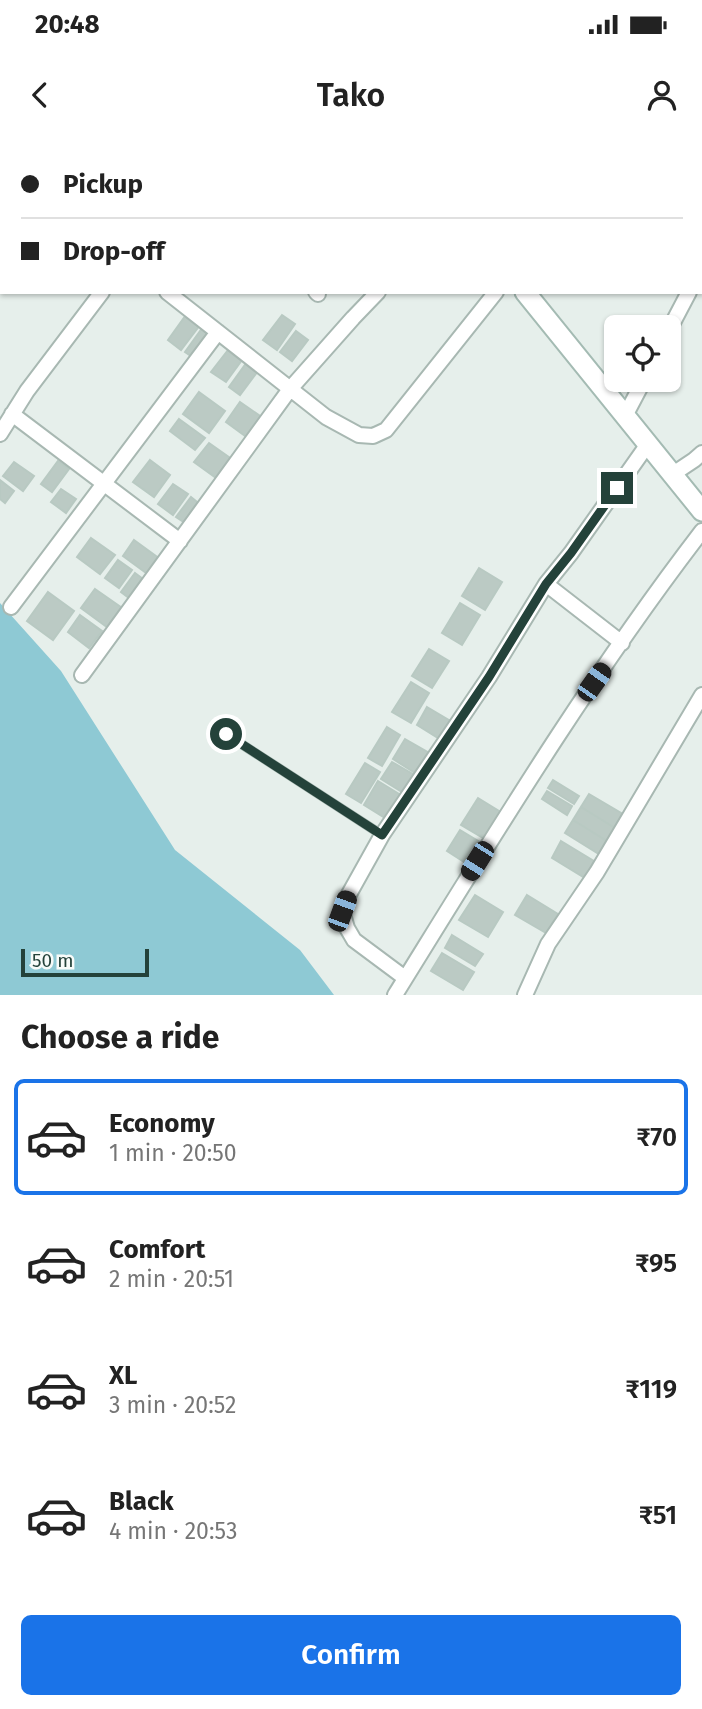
<!DOCTYPE html>
<meta charset="utf-8">
<style>
body{margin:0;font-family:"Fira Sans",sans-serif;background:#f6f6f6;color:#222;height:100vh;display:flex;flex-direction:column;font-size:26px;white-space:nowrap}
*{box-sizing:border-box;margin:0}
p{font-size:23px;color:#767676}
.icon{flex:none;width:38px;height:38px;fill:none;stroke:currentColor;stroke-width:2;stroke-linecap:round;stroke-linejoin:round}
.map{position:relative;height:855px;overflow:hidden}
.drawer{display:flex;flex-direction:column;background:#fff;flex:1}
.drawer>*{flex:none}
.hud{position:absolute;left:0px;top:0px;width:704px;height:154px;box-shadow:0 2px 5px #0004;display:grid;align-content:center;height:154px;padding:0 21px;background:#fff}
.fabs{position:absolute;left:604px;top:175px;display:grid;gap:14px}
.fabs a{display:grid;place-items:center;width:77px;height:77px;border-radius:10px;background:#fff;box-shadow:0 2px 5px #0004;font-size:35px}
.scale{position:absolute;left:21px;bottom:18px;width:128px;box-sizing:border-box;padding-left:7px;border:4px solid #24423a;border-top:0;font-size:19px;line-height:24px;white-space:nowrap;color:#24423a;-webkit-text-stroke:5px #f7fbf9;paint-order:stroke}
.end{position:absolute;width:32px;height:32px;margin:-16px;border:9px solid #24423a;background:#fff;box-shadow:0 0 0 4px #fff}
.from{border-radius:50%}
.car{position:absolute;width:21px;height:42px;margin:-21px -10px;border-radius:9px;box-shadow:0 0 5px 2px #0007;background:linear-gradient(#222 24%,#8ab4d8 0 40%,#222 0 76%,#8ab4d8 0 86%,#222 0)}
.hud b{display:flex;align-items:center;gap:24px;height:66px;font-size:26px}
.hud b+b{border-top:2px solid #e0e0e0}
.hud i{width:18px;height:18px;background:#222}
ul{padding:0;list-style:none}
li{display:flex;align-items:center;gap:21px;height:116px;margin:0 14px 10px;padding:0 7px;border:4px solid transparent;border-radius:10px}
li div{flex:1}
li b{display:block;font-size:26px}
li em{font-style:normal;font-weight:600}
li.current{border-color:#1a73e8}
li>.icon{width:63px;height:63px;stroke-width:1.5}
h2{padding:0 21px;font-size:32px;line-height:84px}
.primary-button{display:flex;gap:14px;margin-top:auto;padding:14px 21px}
.primary-button a{flex:1;height:80px;border-radius:10px;background:#1a73e8;color:#fff;font-size:28px;font-weight:600;line-height:80px;text-align:center}
.status{display:flex;justify-content:space-between;align-items:center;height:49px;padding:0 35px;background:#fff;direction:ltr}
.status svg{height:19px;fill:currentColor}
header{display:flex;justify-content:space-between;align-items:center;height:91px;padding:0 21px;background:#fff;font-size:32px;font-weight:600}
.map>svg:first-child{display:block}
.water{fill:#8ec9d4}
.building{fill:#bbcac4;stroke:#b8c9c2;stroke-width:2}
.lines{fill:none;stroke-linecap:round;stroke-linejoin:round}
.service-casing{stroke:#a8b8b2;stroke-width:10}
.minor-casing{stroke:#a8b8b2;stroke-width:18}
.secondary-casing{stroke:#a4bbb3;stroke-width:23}
.service{stroke:#fff;stroke-width:7}
.minor{stroke:#fff;stroke-width:14}
.secondary{stroke:#fff;stroke-width:19}
.route{stroke:#24423a;stroke-width:9}
</style>
<div class="status"><b>20:48</b><svg viewBox="0 0 49 12"><path d="M0 12V9h3v3zM5 12V6h3v6zM10 12V3h3v9zM15 12V0h3v12zM26 1h20v11H26zM47 4h2v5h-2z"/></svg></div>
<header><svg class="icon" aria-label="back" viewBox="0 0 24 24"><path d="M15 5l-7 7 7 7"/></svg>Tako<svg class="icon" aria-label="person" viewBox="0 0 24 24"><circle cx="12" cy="8" r="4"/><path d="M4 21q1-7 8-7t8 7"/></svg></header>
<div class="map">
<svg width="702" height="855" viewBox="0 0 702 855">
<rect width="100%" height="100%" fill="#e6efeb"/>
<path class="water" d="M 0,463 L 61,531 L 175,710 L 300,810 L 334,855 L 0,855 Z"/>
<path class="building" d="M 186,175 L 200,185 L 181,210 L 168,200 Z
M 282,175 L 295,184 L 277,210 L 263,200 Z
M 203,187 L 213,195 L 195,219 L 185,212 Z
M 296,191 L 308,200 L 292,221 L 280,212 Z
M 228,210 L 242,220 L 226,242 L 211,232 Z
M 247,222 L 258,231 L 240,255 L 229,247 Z
M 199,252 L 225,271 L 209,293 L 183,274 Z
M 240,262 L 263,278 L 248,298 L 226,282 Z
M 179,279 L 205,298 L 195,310 L 170,291 Z
M 209,303 L 233,320 L 219,340 L 194,322 Z
M 150,320 L 170,335 L 154,357 L 133,342 Z
M 58,321 L 69,329 L 52,352 L 41,344 Z
M 14,322 L 34,336 L 23,351 L 3,336 Z
M 0,340 L 14,351 L 5,363 L 0,359 Z
M 173,344 L 188,354 L 173,375 L 158,364 Z
M 61,349 L 76,359 L 66,373 L 51,362 Z
M 191,357 L 202,366 L 188,385 L 176,377 Z
M 91,398 L 115,415 L 100,434 L 77,417 Z
M 134,400 L 160,419 L 149,435 L 123,416 Z
M 118,420 L 132,430 L 119,448 L 105,438 Z
M 479,428 L 502,442 L 485,470 L 462,456 Z
M 135,433 L 147,442 L 133,461 L 121,452 Z
M 95,449 L 125,470 L 111,490 L 81,468 Z
M 48,452 L 74,471 L 53,500 L 27,481 Z
M 460,463 L 480,475 L 462,505 L 442,493 Z
M 80,475 L 102,491 L 89,508 L 68,492 Z
M 429,509 L 449,521 L 432,548 L 412,536 Z
M 411,542 L 429,553 L 411,583 L 392,572 Z
M 427,567 L 454,583 L 443,601 L 417,585 Z
M 387,587 L 400,595 L 382,626 L 368,618 Z
M 405,599 L 433,615 L 420,636 L 393,619 Z
M 392,622 L 418,637 L 407,655 L 381,639 Z
M 365,623 L 380,632 L 361,663 L 346,654 Z
M 553,640 L 579,656 L 574,664 L 548,648 Z
M 378,641 L 404,657 L 390,681 L 364,665 Z
M 547,651 L 572,666 L 567,675 L 542,659 Z
M 589,654 L 623,674 L 615,688 L 581,667 Z
M 478,658 L 504,674 L 488,701 L 461,685 Z
M 581,667 L 615,688 L 607,701 L 573,680 Z
M 573,680 L 607,701 L 599,714 L 565,693 Z
M 460,690 L 485,705 L 472,727 L 447,711 Z
M 561,701 L 594,721 L 585,738 L 552,718 Z
M 475,755 L 503,772 L 488,797 L 459,780 Z
M 527,755 L 558,774 L 546,793 L 515,775 Z
M 452,795 L 483,814 L 475,826 L 445,808 Z
M 442,813 L 474,832 L 463,850 L 431,831 Z"/>
<g class="lines">
<defs>
<path id="service" d="M 226,594 L 382,695"/>
<path id="minor" d="M 134,0 L 136,2
M 291,0 L 293,2
M 63,2 L 64,0
M 220,2 L 221,0
M 0,95 L 2,93
M 702,127 L 702,126
M 167,152 L 326,277 L 359,295 L 373,296 L 386,290 L 496,152
M 316,152 L 318,154
M 668,192 L 689,152
M 12,274 L 180,401
M 625,276 L 644,240
M 0,294 L 27,251 L 102,152
M 673,334 L 694,320 L 702,313
M 546,444 L 571,413 L 648,304
M 11,467 L 218,192
M 82,535 L 290,249 L 353,178 L 378,152
M 405,838 L 354,800 L 347,788 L 342,771 L 348,756 L 382,695 L 489,537 L 546,444 L 622,503
M 395,855 C 493,697 589,538 702,391
M 525,855 L 548,804 L 597,732 L 702,555"/>
<path id="secondary" d="M 404,0 L 406,2
M 525,152 L 702,371"/>
</defs>
<use href="#service" class="service-casing"/>
<use href="#minor" class="minor-casing"/>
<use href="#secondary" class="secondary-casing"/>
<use href="#service" class="service"/>
<use href="#minor" class="minor"/>
<use href="#secondary" class="secondary"/>
</g>
<g class="lines">
<path class="route" d="M 226,594 L 382,695 L 489,537 L 546,444 L 571,413 L 617,348"/>
</g>
</svg>
<div class="fabs">
<a><svg class="icon" aria-label="locate" viewBox="0 0 24 24"><circle cx="12" cy="12" r="6"/><path d="M12 2v4M12 18v4M2 12h4M18 12h4"/></svg></a>
</div>
<div class="scale">50 m</div>
<i class="end from" style="left:226px;top:594px"></i>
<i class="end" style="left:617px;top:348px"></i>
<i class="car" style="left:594px;top:542px;rotate:35deg"></i>
<i class="car" style="left:477px;top:721px;rotate:212deg"></i>
<i class="car" style="left:342px;top:771px;rotate:20deg"></i>
<div class="hud">
<b><i class="from"></i>Pickup</b>
<b><i></i>Drop-off</b>
</div>
</div>
<section class="drawer">
<h2>Choose a ride</h2>
<ul>
<li class="current"><svg class="icon" aria-label="car" viewBox="0 0 24 24"><path d="M5 17H2v-5l4-1 3-4h7l3 4 3 1v5h-3M9 17h6M6 11h13"/><circle cx="7" cy="17" r="2"/><circle cx="17" cy="17" r="2"/></svg><div><b>Economy</b><p>1 min · 20:50</p></div><em>₹70</em></li>
<li><svg class="icon" aria-label="car" viewBox="0 0 24 24"><path d="M5 17H2v-5l4-1 3-4h7l3 4 3 1v5h-3M9 17h6M6 11h13"/><circle cx="7" cy="17" r="2"/><circle cx="17" cy="17" r="2"/></svg><div><b>Comfort</b><p>2 min · 20:51</p></div><em>₹95</em></li>
<li><svg class="icon" aria-label="car" viewBox="0 0 24 24"><path d="M5 17H2v-5l4-1 3-4h7l3 4 3 1v5h-3M9 17h6M6 11h13"/><circle cx="7" cy="17" r="2"/><circle cx="17" cy="17" r="2"/></svg><div><b>XL</b><p>3 min · 20:52</p></div><em>₹119</em></li>
<li><svg class="icon" aria-label="car" viewBox="0 0 24 24"><path d="M5 17H2v-5l4-1 3-4h7l3 4 3 1v5h-3M9 17h6M6 11h13"/><circle cx="7" cy="17" r="2"/><circle cx="17" cy="17" r="2"/></svg><div><b>Black</b><p>4 min · 20:53</p></div><em>₹51</em></li>
</ul>
<div class="primary-button"><a>Confirm</a></div>
</section>
